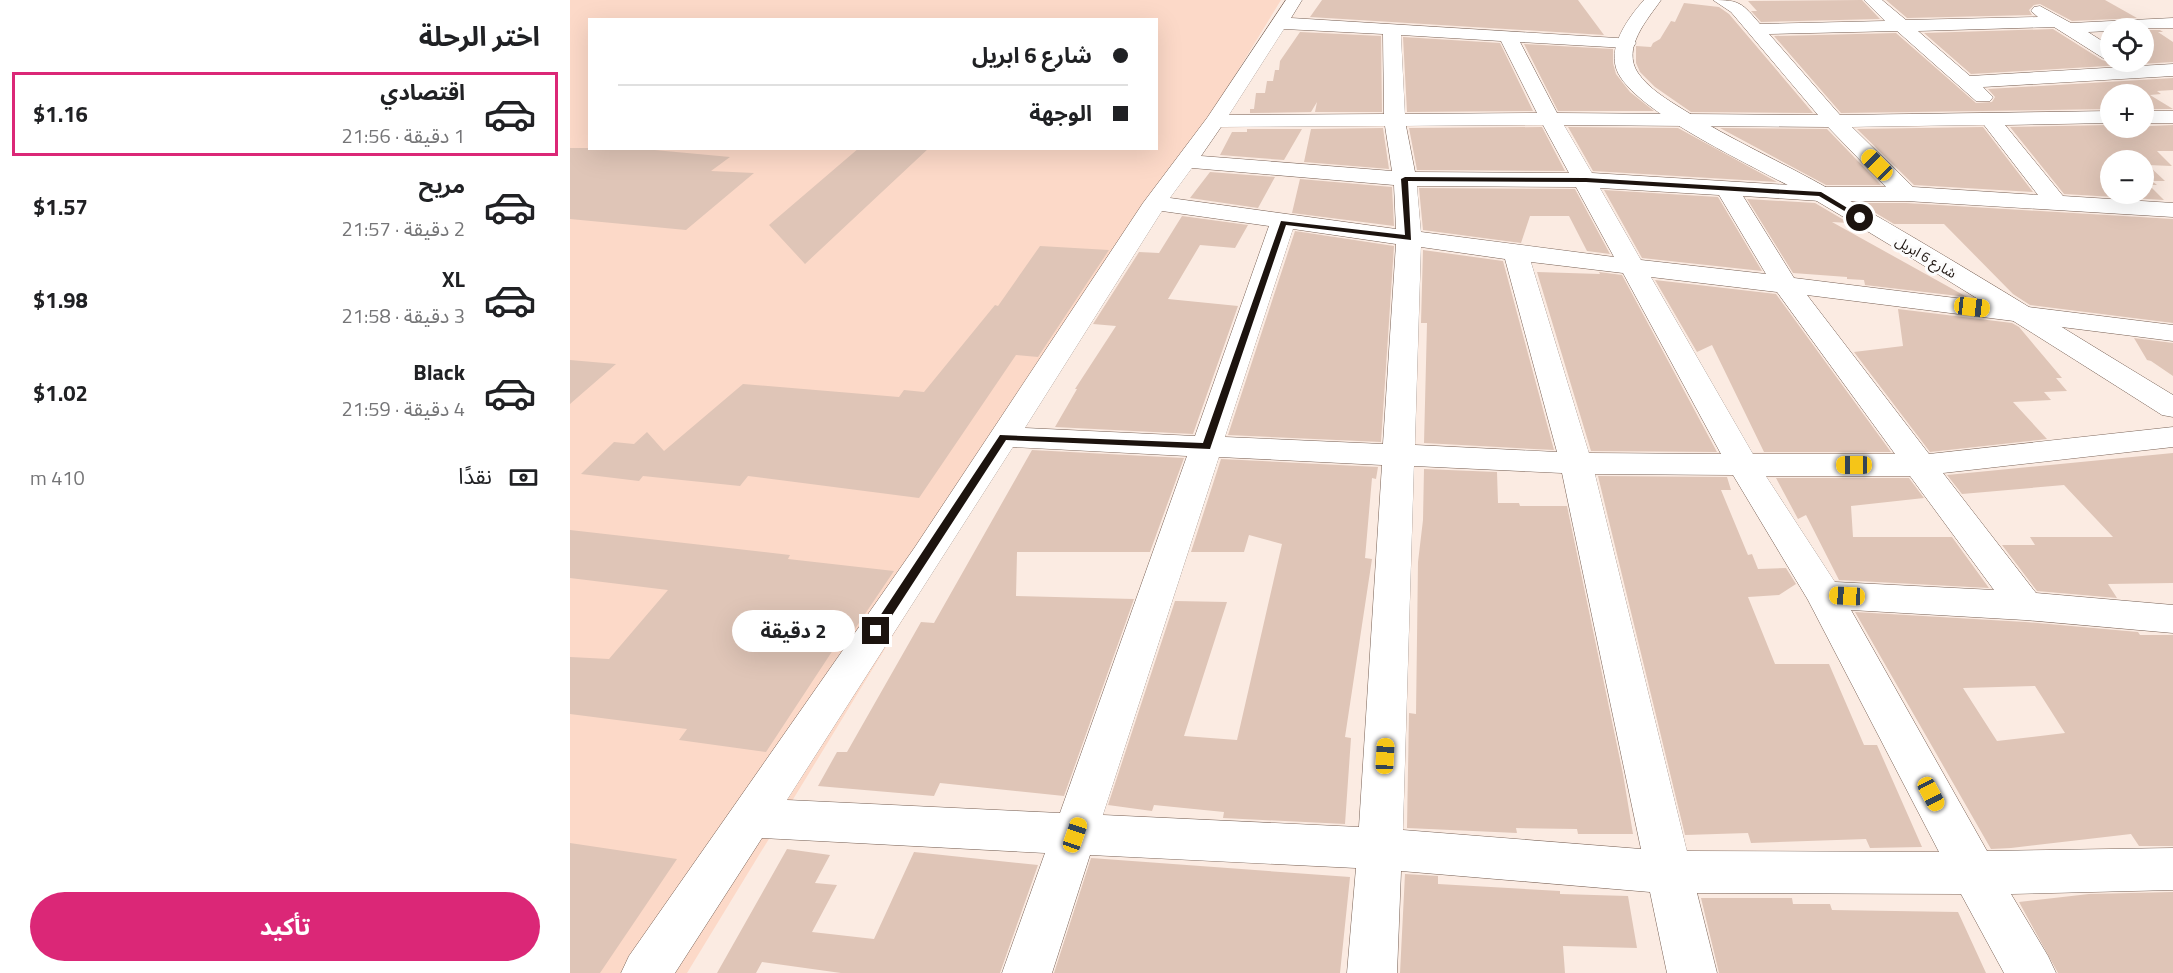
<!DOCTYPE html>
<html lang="ar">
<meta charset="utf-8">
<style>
body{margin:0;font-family:"Titillium Web","Noto Sans Arabic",sans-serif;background:#f2f2f2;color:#202124;direction:rtl;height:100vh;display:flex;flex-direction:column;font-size:22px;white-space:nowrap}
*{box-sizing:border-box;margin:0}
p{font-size:20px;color:#757577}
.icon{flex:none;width:33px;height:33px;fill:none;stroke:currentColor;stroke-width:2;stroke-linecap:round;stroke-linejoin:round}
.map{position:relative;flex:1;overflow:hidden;direction:ltr}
.panel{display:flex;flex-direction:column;background:#fff;width:570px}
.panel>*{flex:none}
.guide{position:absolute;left:18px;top:18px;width:570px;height:132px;border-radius:0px;box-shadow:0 6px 24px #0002;direction:rtl;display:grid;align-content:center;height:132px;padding:0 30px;background:#fff}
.tools{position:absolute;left:1530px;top:18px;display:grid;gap:12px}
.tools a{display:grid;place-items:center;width:54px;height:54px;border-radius:50%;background:#fff;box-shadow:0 6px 24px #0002;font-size:30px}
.end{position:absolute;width:27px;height:27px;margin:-14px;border:8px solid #1c130e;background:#fff;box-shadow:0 0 0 3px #fff}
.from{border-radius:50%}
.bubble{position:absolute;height:42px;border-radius:21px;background:#fff;box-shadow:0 6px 24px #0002;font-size:20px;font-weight:700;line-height:42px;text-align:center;direction:rtl}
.car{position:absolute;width:18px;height:36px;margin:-18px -9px;border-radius:8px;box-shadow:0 0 4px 2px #0007;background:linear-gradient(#f5c518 24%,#345 0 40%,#f5c518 0 76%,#345 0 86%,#f5c518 0)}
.guide b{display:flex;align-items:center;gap:21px;height:57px;font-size:22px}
.guide b+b{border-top:2px solid #e0e0e0}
.guide i{width:15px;height:15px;background:#202124}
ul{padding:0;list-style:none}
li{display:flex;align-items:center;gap:18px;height:84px;margin:0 12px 9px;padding:0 18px;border:3px solid transparent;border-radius:0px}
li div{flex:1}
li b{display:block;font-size:22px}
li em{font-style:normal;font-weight:700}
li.active{border-color:#db2777}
li>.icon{width:54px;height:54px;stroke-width:1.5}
h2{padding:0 30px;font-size:27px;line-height:72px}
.pay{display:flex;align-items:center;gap:15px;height:66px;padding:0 30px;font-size:22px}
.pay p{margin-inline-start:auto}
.primary-button{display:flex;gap:12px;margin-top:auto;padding:12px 30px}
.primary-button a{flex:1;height:69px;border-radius:36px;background:#db2777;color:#fff;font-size:24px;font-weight:700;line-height:69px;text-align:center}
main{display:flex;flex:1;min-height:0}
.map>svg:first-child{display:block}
.built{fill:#fcd9c8;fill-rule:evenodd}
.building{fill:#dfc5b7;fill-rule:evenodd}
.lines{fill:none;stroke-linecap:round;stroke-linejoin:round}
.street-casing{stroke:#786155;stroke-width:1}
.secondary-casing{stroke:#786155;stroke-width:1}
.street{fill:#fff;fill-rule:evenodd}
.secondary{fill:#fff;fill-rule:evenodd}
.route{fill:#1c130e}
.labels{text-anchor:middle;stroke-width:6;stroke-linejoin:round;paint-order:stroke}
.far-street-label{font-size:14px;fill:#1c130e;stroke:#fcfcfc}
</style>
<main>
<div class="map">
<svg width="1603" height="973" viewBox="0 0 1603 973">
<rect width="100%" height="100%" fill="#fbebe2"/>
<path class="built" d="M 0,0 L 711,0 L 117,973 L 0,973 ZM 20,20 L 586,20 L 586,148 L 20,148 Z"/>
<path class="building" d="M 752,0 L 1008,0 L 1034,35 L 740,17 Z
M 1292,0 L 1310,19 L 1191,22 L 1181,11 L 1187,11 L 1178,1 Z
M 1316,0 L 1535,0 L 1567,18 L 1502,21 L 1470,4 L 1464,5 L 1459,10 L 1462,15 L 1337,18 Z
M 1114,3 L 1149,7 L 1159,14 L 1243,113 L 1121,112 L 1085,87 L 1070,72 L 1066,63 L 1066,46 L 1081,47 L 1083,43 L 1090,39 L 1101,21 L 1105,22 Z
M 1483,29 L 1532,60 L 1539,62 L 1574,62 L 1574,30 L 1590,30 L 1593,32 L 1588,32 L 1603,42 L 1603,62 L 1401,74 L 1354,33 Z
M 730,32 L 811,36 L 812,112 L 745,112 L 747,102 L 741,112 L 680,113 L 680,109 L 684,109 L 686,93 L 695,93 L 697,81 L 703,81 L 705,70 L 709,70 L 710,61 Z
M 1326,33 L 1406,103 L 1422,102 L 1425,97 L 1418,89 L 1603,78 L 1603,90 L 1587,91 L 1591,94 L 1580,95 L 1603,109 L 1574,109 L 1574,94 L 1540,94 L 1540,109 L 1271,113 L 1204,36 Z
M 833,37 L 930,43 L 963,111 L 837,112 Z
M 954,44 L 1043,49 L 1043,63 L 1046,74 L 1060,92 L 1084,111 L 988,111 Z
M 1540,125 L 1540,128 L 1603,125 L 1603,151 L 1587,151 L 1602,166 L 1578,165 L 1595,181 L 1582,181 L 1587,185 L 1579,185 L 1594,200 L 1494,194 L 1440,127 ZM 1540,160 L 1574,160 L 1574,194 L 1540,194 Z
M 972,127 L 995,171 L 847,170 L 839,128 Z
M 998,127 L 1108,128 L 1207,182 L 1023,171 Z
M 1413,127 L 1463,192 L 1344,185 L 1287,129 Z
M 813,128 L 819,169 L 734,162 L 741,129 Z
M 1150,128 L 1257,129 L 1311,185 L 1256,185 Z
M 677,129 L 732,129 L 714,160 L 650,155 L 662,132 L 677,132 Z
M 0,148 L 63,148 L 160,157 L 141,171 L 184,173 L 116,230 L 0,219 Z
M 289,148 L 359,148 L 235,264 L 199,225 Z
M 640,172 L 705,177 L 688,208 L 620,198 Z
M 730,179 L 822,187 L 824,226 L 722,213 Z
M 849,188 L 1005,189 L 1040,254 L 1017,251 L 999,216 L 960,216 L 951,243 L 853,230 Z
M 1034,190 L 1148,197 L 1192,271 L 1072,258 Z
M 1177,199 L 1245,203 L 1279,223 L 1262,222 L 1397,297 L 1295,285 L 1294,280 L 1277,279 L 1277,277 L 1223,273 Z
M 1289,203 L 1336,203 L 1603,219 L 1603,323 L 1460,305 L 1443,294 L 1374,224 L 1324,224 Z
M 612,216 L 678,225 L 665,248 L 630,245 L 598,299 L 668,306 L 623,434 L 485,427 L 507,389 L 505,389 L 546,326 L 523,324 L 569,252 L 589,253 Z
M 725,231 L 824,246 L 811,442 L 658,435 Z
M 470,246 L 539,250 L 468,357 L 446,355 L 349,498 L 178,476 L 170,486 L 73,476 L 69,481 L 11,474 L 44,442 L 64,444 L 77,432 L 94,451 L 173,384 L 329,397 L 334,390 L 354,392 L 425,305 L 428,306 Z
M 853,250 L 933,261 L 984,450 L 854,443 L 857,323 L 851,323 Z
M 967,272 L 1030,274 L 1029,272 L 1052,275 L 1147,452 L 1021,451 Z
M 1085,280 L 1206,294 L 1321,452 L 1194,452 L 1142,345 L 1127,352 Z
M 1328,309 L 1442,323 L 1449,327 L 1492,378 L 1486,378 L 1497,391 L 1474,392 L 1481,400 L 1443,402 L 1477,439 L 1360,452 L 1284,352 L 1333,346 Z
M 1564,338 L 1603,343 L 1603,376 L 1581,361 L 1577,360 Z
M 0,360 L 46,364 L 0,404 Z
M 462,450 L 614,458 L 580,552 L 447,552 L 446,596 L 564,599 L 494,796 L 370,783 L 364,796 L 248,786 L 267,752 L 277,752 L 351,622 L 364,623 Z
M 1603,453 L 1603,583 L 1538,584 L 1547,598 L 1467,591 L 1432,545 L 1465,545 L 1460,537 L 1543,537 L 1494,485 L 1392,494 L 1377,475 Z
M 651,459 L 808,467 L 806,479 L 802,478 L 795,558 L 802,559 L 775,737 L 781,738 L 775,824 L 653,818 L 654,812 L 584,805 L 582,811 L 538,805 L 605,601 L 657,602 L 614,736 L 667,740 L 712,544 L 679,535 L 674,552 L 621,552 Z
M 854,469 L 927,472 L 928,503 L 949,503 L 950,506 L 997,506 L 1053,774 L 1063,834 L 1008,834 L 1007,829 L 946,828 L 947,833 L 837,828 L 839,713 L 846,714 L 848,562 L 853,520 Z
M 1028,476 L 1157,477 L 1161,490 L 1151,490 L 1178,555 L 1182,554 L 1188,569 L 1216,568 L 1226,584 L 1209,595 L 1178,597 L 1205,664 L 1259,664 L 1294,745 L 1307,745 L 1352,847 L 1300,848 L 1296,839 L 1181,843 L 1178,833 L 1115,835 Z
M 1206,478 L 1339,478 L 1354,498 L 1281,506 L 1283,537 L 1382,537 L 1419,588 L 1269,580 L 1236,515 L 1228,519 Z
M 0,530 L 220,555 L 218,559 L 324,571 L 270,651 L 263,650 L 196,752 L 109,740 L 117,729 L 0,714 L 0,657 L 39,659 L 98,590 L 0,578 Z
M 1285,612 L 1455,622 L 1568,632 L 1570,635 L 1603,635 L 1603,846 L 1569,846 L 1561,834 L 1441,848 L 1421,849 ZM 1465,686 L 1495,733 L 1427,741 L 1393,688 Z
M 0,843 L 107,859 L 30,973 L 0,973 Z
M 217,849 L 260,855 L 245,883 L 267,885 L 242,932 L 304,939 L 344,852 L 468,865 L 430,973 L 271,973 L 192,962 L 186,973 L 147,973 Z
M 521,858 L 780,877 L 770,973 L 484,973 Z
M 835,874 L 868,876 L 868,884 L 990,891 L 990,894 L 1058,896 L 1067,948 L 993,946 L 995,973 L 830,973 Z
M 1603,892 L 1603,973 L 1488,973 L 1449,902 L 1519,894 Z
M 1131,898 L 1222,898 L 1223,904 L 1260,904 L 1262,910 L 1388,912 L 1416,973 L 1149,973 Z"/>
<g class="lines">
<defs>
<path id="street" d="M 716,0 L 732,0 L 721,18 L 1063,39 L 1066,43 L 1063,47 L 1057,48 L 950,42 L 987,113 L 1248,115 L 1161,12 L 1143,0 C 1170,0 1172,3 1190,24 L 1315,21 L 1294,0 L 1312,0 L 1336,20 L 1468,17 L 1461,11 L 1464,7 L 1470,6 L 1501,23 L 1603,18 L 1603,28 L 1540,28 L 1540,31 L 1518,32 L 1540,46 L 1540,60 L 1533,58 L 1484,27 L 1348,31 L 1400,76 L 1603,64 L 1603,76 L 1413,87 L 1423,97 L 1420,101 L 1406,101 L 1327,31 L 1199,34 L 1270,115 L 1540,111 L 1540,123 L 1435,125 L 1493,196 L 1603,203 L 1603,217 L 1336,201 L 1251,201 L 1173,196 L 1224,278 L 1603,325 L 1603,341 L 1237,295 L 1359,454 L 1603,427 L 1603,447 L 1373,473 L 1466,593 L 1603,605 L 1603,633 L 1455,620 L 1281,610 L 1417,851 L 1603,848 L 1603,890 L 1441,894 L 1478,956 L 1486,973 L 1434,973 L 1391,894 L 1127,893 L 1147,973 L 1097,973 L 1080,892 L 831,871 L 827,973 L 777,973 L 786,868 L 520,855 L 482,973 L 432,973 L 475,853 L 192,838 L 105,973 L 51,973 L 59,956 L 345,547 L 573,203 L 637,118 ZM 714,29 L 813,34 L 814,114 L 659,115 ZM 831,35 L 931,41 L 967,113 L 835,114 ZM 973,125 L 999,173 L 845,172 L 836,126 ZM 994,125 L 1258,127 L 1316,187 L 1251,187 L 1022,173 ZM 1414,125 L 1468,195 L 1343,187 L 1282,127 ZM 815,126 L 822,171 L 631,156 L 651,127 ZM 622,168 L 824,185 L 826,229 L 600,198 ZM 847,186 L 1006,187 L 1044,257 L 851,232 ZM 1030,188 L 1149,195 L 1196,274 L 1071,260 ZM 592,211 L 699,226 L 625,436 L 455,428 ZM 723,229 L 826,244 L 813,444 L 655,437 ZM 851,247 L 935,259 L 987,452 L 845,445 ZM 961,262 L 1053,273 L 1151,454 L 1019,453 ZM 1081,277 L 1207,292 L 1325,454 L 1183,454 ZM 443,447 L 617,456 L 490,813 L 217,800 ZM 649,457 L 812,465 L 789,827 L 533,815 ZM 844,466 L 992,473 L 1071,849 L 833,830 ZM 1025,474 L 1163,475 L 1238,600 L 1369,852 L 1117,851 ZM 1196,476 L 1340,476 L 1424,590 L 1265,582 Z
M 1574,111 L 1603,111 L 1603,123 L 1574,123 Z"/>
<path id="secondary" d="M 1074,0 L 1091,0 C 1078,19 1051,48 1068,73 C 1079,89 1098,100 1114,110 C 1161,140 1212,162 1261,190 C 1377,255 1489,326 1603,395 L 1603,417 L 1592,415 C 1477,342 1362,269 1245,200 C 1199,173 1071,117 1048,73 C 1036,48 1058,18 1074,0 Z"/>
</defs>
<use href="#street" class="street-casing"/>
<use href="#secondary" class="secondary-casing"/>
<use href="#street" class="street"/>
<use href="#secondary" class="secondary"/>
</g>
<path class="route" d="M 835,177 L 1016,178 L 1251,192 L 1294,218 L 1288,219 L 1249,196 L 1016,182 L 838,181 L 841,240 L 716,225 L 640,449 L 436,440 L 310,634 L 302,634 L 302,628 L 430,435 L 633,443 L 711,221 L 835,235 L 831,179 Z"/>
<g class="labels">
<g class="far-street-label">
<text transform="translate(1356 257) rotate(31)" y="5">شارع 6 ابريل</text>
</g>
</g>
</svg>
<div class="tools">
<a><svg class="icon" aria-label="locate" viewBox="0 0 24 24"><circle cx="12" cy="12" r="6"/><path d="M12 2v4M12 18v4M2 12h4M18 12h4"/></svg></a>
<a>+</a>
<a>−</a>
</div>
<i class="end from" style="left:1290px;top:218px"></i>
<i class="end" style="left:306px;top:631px"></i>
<div class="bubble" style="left:162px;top:610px;width:123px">2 دقيقة</div>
<i class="car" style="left:1307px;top:165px;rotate:315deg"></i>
<i class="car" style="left:1402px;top:307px;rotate:97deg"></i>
<i class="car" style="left:1284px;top:465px;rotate:270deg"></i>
<i class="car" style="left:1277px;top:596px;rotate:273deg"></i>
<i class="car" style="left:815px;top:756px;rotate:3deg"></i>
<i class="car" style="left:1361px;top:794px;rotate:152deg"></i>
<i class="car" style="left:505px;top:835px;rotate:19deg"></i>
<div class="guide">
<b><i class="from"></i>شارع 6 ابريل</b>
<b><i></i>الوجهة</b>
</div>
</div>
<section class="panel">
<h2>اختر الرحلة</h2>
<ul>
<li class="active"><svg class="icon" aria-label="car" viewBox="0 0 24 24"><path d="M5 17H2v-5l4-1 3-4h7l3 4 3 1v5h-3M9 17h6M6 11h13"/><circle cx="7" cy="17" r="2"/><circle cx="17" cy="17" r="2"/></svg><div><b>اقتصادي</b><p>1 دقيقة · 21:56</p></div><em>$1.16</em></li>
<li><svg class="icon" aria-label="car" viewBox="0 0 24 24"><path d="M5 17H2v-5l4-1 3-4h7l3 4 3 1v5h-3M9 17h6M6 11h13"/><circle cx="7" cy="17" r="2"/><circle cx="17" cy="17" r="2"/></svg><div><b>مريح</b><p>2 دقيقة · 21:57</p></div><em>$1.57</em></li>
<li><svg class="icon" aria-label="car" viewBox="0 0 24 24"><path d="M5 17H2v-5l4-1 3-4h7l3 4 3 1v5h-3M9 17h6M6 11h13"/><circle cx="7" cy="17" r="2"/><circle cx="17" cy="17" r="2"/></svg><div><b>XL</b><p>3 دقيقة · 21:58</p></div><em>$1.98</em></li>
<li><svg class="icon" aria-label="car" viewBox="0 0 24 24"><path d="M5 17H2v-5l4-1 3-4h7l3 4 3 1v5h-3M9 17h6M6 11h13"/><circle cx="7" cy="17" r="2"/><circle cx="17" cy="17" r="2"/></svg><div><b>Black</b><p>4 دقيقة · 21:59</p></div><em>$1.02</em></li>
</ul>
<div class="pay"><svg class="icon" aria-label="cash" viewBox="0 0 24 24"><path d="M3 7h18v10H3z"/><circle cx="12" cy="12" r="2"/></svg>نقدًا<p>410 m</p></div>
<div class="primary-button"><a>تأكيد</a></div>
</section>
</main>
